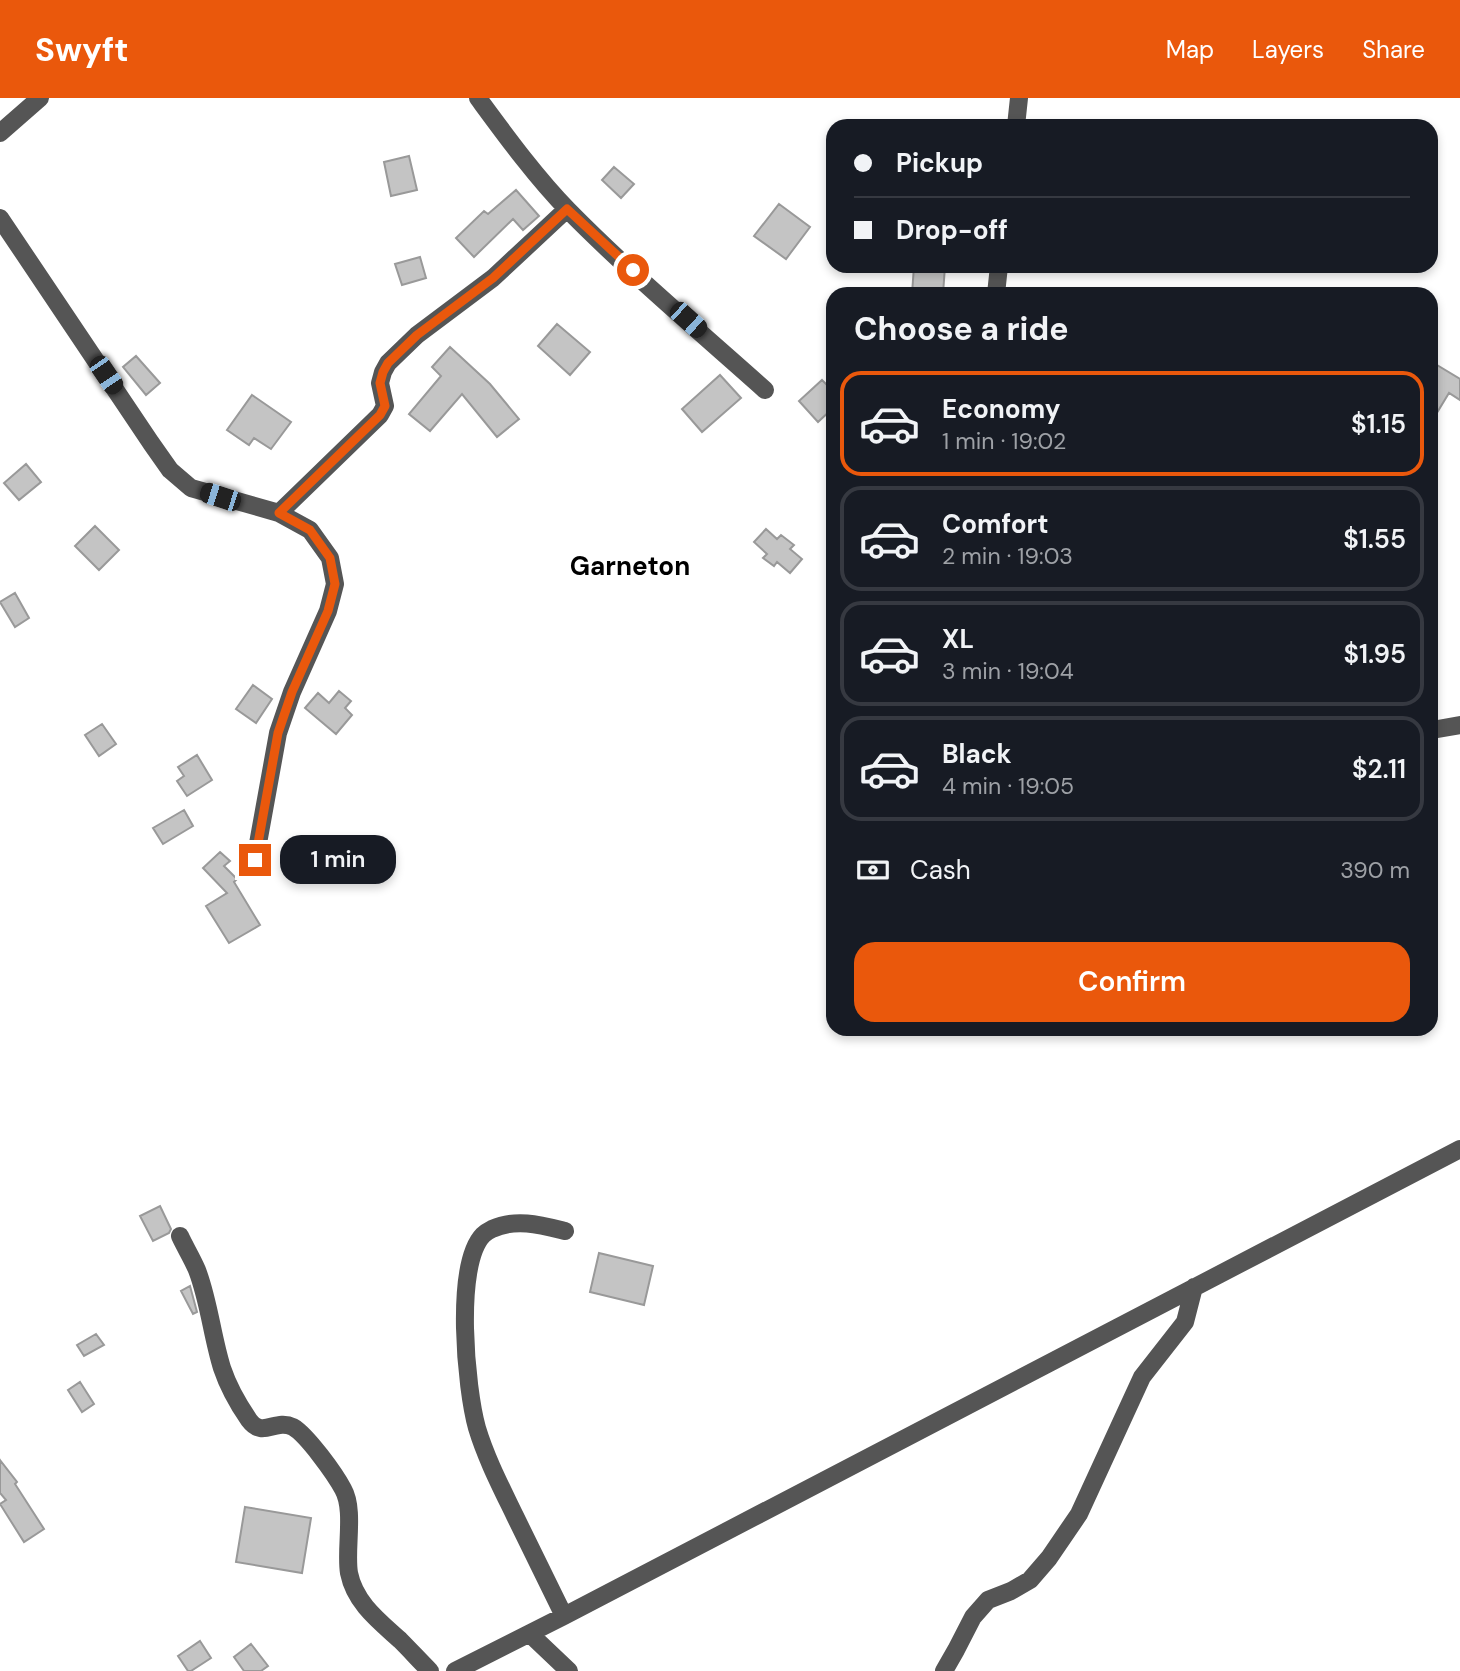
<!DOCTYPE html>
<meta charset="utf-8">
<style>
body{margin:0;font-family:"DM Sans",sans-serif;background:#242831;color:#f1f3f6;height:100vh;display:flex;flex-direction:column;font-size:26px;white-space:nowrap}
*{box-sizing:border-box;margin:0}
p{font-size:23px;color:#9ea1a6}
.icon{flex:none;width:38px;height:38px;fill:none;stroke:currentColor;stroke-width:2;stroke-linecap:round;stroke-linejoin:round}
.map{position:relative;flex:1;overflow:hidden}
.details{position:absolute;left:826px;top:189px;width:612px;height:749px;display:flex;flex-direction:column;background:#171b24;border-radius:21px;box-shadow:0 4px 10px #0003}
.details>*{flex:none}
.guide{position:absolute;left:826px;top:21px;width:612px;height:154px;border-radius:21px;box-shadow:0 4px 10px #0003;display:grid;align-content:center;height:154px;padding:0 28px;background:#171b24}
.end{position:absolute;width:32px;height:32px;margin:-16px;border:9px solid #ea580c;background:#fff;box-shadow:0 0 0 4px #fff}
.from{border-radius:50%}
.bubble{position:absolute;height:49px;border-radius:21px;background:#171b24;box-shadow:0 4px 10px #0003;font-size:23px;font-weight:600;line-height:49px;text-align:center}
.car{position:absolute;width:21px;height:42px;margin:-21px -10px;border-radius:9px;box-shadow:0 0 5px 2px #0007;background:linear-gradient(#222 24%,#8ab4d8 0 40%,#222 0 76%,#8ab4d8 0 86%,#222 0)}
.guide b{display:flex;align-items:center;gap:24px;height:66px;font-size:26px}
.guide b+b{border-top:2px solid #363941}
.guide i{width:18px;height:18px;background:#f1f3f6}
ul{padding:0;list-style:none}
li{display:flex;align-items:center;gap:21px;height:105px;margin:0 14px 10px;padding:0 14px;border:4px solid #363941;border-radius:21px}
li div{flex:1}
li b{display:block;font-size:26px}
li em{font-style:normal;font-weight:600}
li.current{border-color:#ea580c}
li>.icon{width:63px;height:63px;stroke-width:1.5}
h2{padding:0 28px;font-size:32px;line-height:84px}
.pay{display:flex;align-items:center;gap:18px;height:77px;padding:0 28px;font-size:26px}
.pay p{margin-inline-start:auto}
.action{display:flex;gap:14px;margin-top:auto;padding:14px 28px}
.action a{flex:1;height:80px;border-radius:21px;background:#ea580c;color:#fff;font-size:28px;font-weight:600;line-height:80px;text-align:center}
header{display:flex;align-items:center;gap:42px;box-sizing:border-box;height:98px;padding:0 35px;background:#ea580c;color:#fff}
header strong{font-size:33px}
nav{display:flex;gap:38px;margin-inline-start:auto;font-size:24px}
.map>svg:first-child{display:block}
.building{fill:#c4c4c4;stroke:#999;stroke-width:2}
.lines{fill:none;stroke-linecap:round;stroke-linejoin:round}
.minor{stroke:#555;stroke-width:18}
.route{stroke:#ea580c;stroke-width:9}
.labels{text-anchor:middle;stroke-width:5;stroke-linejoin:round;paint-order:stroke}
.district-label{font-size:26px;font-weight:bold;fill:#000;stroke:#fff}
</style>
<header>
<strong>Swyft</strong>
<nav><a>Map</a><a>Layers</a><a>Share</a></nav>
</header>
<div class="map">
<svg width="1460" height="1573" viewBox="0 0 1460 1573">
<rect width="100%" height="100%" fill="#fff"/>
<path class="building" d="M 409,58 L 417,92 L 391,98 L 384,64 Z
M 614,69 L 634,86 L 621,100 L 602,82 Z
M 516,92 L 539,118 L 523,132 L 513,121 L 474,159 L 456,140 L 484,113 L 488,116 Z
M 779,106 L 810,129 L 786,161 L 754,138 Z
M 420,159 L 426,180 L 402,187 L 395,166 Z
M 914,168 L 945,168 L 943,196 L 912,196 Z
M 557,226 L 590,254 L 570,277 L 538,248 Z
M 450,249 L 490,286 L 519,321 L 497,339 L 462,296 L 430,333 L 409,316 L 441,278 L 432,269 Z
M 136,258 L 160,285 L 146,297 L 123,269 Z
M 1432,264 L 1460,281 L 1460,302 L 1449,295 L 1432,323 Z
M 720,277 L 741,300 L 702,334 L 682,311 Z
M 822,282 L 833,293 L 833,310 L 818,324 L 799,303 Z
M 252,297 L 291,324 L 271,351 L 254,340 L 249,347 L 227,332 Z
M 26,366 L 41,384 L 19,402 L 4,385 Z
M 95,428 L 119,452 L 99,472 L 75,448 Z
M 766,431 L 777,441 L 781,437 L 794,447 L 790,451 L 802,461 L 790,475 L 777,464 L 774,468 L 763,460 L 767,456 L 754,444 Z
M 15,495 L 29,520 L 15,529 L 0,504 Z
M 253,587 L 272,601 L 256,625 L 236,611 Z
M 339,593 L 351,603 L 345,610 L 352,617 L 336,636 L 305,610 L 318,595 L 329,605 Z
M 102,626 L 116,646 L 99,658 L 85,637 Z
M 197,657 L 212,682 L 187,698 L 177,683 L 184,678 L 178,669 Z
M 184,712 L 193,728 L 163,746 L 153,730 Z
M 220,754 L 230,763 L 224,768 L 237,781 L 234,784 L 260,827 L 229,845 L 206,808 L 227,795 L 203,770 Z
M 160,1108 L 171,1131 L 169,1135 L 153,1143 L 140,1118 Z
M 599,1155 L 653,1168 L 644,1207 L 590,1194 Z
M 190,1188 L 197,1214 L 193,1216 L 181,1193 Z
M 96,1236 L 104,1247 L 84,1258 L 77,1247 Z
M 80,1284 L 94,1306 L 82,1314 L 68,1292 Z
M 0,1362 L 17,1384 L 15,1386 L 44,1431 L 24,1444 L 0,1406 L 6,1402 L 0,1395 Z
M 245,1409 L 311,1420 L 302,1475 L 236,1464 Z
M 200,1543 L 211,1560 L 191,1573 L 188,1573 L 178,1558 Z
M 251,1546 L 268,1568 L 261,1573 L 244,1573 L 234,1559 Z"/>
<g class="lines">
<path class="minor" d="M 478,0 C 506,38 535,78 568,112 C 630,175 699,233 765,292
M 1016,28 L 1019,0
M 0,35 L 40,0
M 0,120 L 151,345 L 170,372 L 191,390 L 279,415 L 310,432 L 330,460 L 335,486 L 328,513 L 292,594 L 278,635 L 255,762
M 996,196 L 999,168
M 279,415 L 380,317 L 385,308 L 380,285 L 383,274 L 388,265 L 417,237 L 493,180 L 567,111
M 1432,632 L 1460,627
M 180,1138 C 185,1149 192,1160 197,1172 C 209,1203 212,1238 222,1270 C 228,1288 238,1306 249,1322 C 263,1341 275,1320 293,1329 C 307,1337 335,1376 343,1391 C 355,1412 345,1451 349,1475 C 355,1505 379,1523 400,1542 C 410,1552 420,1563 430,1573
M 564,1518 C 548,1485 531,1451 515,1418 C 501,1389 486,1360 477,1330 C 466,1291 454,1167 483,1137 C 485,1135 490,1132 492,1131 C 516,1120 541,1127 565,1133
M 530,1536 L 569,1573
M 455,1573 L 564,1518 L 1460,1051
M 944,1573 L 956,1552 L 973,1519 L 988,1502 L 1011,1493 L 1030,1482 L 1049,1460 L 1079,1416 L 1142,1279 L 1185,1224 L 1194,1189"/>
</g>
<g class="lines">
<path class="route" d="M 255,762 L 278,635 L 292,594 L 328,513 L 335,486 L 330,460 L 310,432 L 279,415 L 380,317 L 385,308 L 380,285 L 383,274 L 388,265 L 417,237 L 493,180 L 567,111 L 633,172"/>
</g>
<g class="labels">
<g class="district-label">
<text x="630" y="477">Garneton</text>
</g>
</g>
</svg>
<i class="end from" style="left:633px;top:172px"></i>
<i class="end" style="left:255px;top:762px"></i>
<div class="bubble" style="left:280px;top:737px;width:116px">1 min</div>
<i class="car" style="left:688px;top:222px;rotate:132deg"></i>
<i class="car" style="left:106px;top:277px;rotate:146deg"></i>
<i class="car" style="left:220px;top:399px;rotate:288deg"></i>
<div class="guide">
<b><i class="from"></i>Pickup</b>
<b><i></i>Drop-off</b>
</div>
<section class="details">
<h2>Choose a ride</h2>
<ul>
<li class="current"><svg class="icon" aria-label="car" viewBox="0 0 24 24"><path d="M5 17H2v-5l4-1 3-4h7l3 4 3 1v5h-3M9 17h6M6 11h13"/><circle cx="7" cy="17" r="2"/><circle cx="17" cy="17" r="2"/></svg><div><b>Economy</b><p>1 min · 19:02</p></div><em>$1.15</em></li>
<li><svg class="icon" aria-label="car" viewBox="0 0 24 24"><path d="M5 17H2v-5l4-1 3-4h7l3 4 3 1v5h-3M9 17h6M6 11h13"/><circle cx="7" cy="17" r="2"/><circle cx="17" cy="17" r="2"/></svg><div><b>Comfort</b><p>2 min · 19:03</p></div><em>$1.55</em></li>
<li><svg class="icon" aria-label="car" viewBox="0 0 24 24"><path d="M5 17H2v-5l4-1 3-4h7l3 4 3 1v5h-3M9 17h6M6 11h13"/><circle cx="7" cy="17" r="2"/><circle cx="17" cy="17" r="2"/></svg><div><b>XL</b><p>3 min · 19:04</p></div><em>$1.95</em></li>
<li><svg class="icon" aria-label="car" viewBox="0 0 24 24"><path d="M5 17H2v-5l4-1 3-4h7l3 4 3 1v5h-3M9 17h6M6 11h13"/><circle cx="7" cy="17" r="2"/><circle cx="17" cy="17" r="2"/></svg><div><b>Black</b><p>4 min · 19:05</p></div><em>$2.11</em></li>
</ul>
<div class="pay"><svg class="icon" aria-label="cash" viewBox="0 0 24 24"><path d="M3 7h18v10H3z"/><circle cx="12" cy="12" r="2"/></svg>Cash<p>390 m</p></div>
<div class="action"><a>Confirm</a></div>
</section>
</div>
